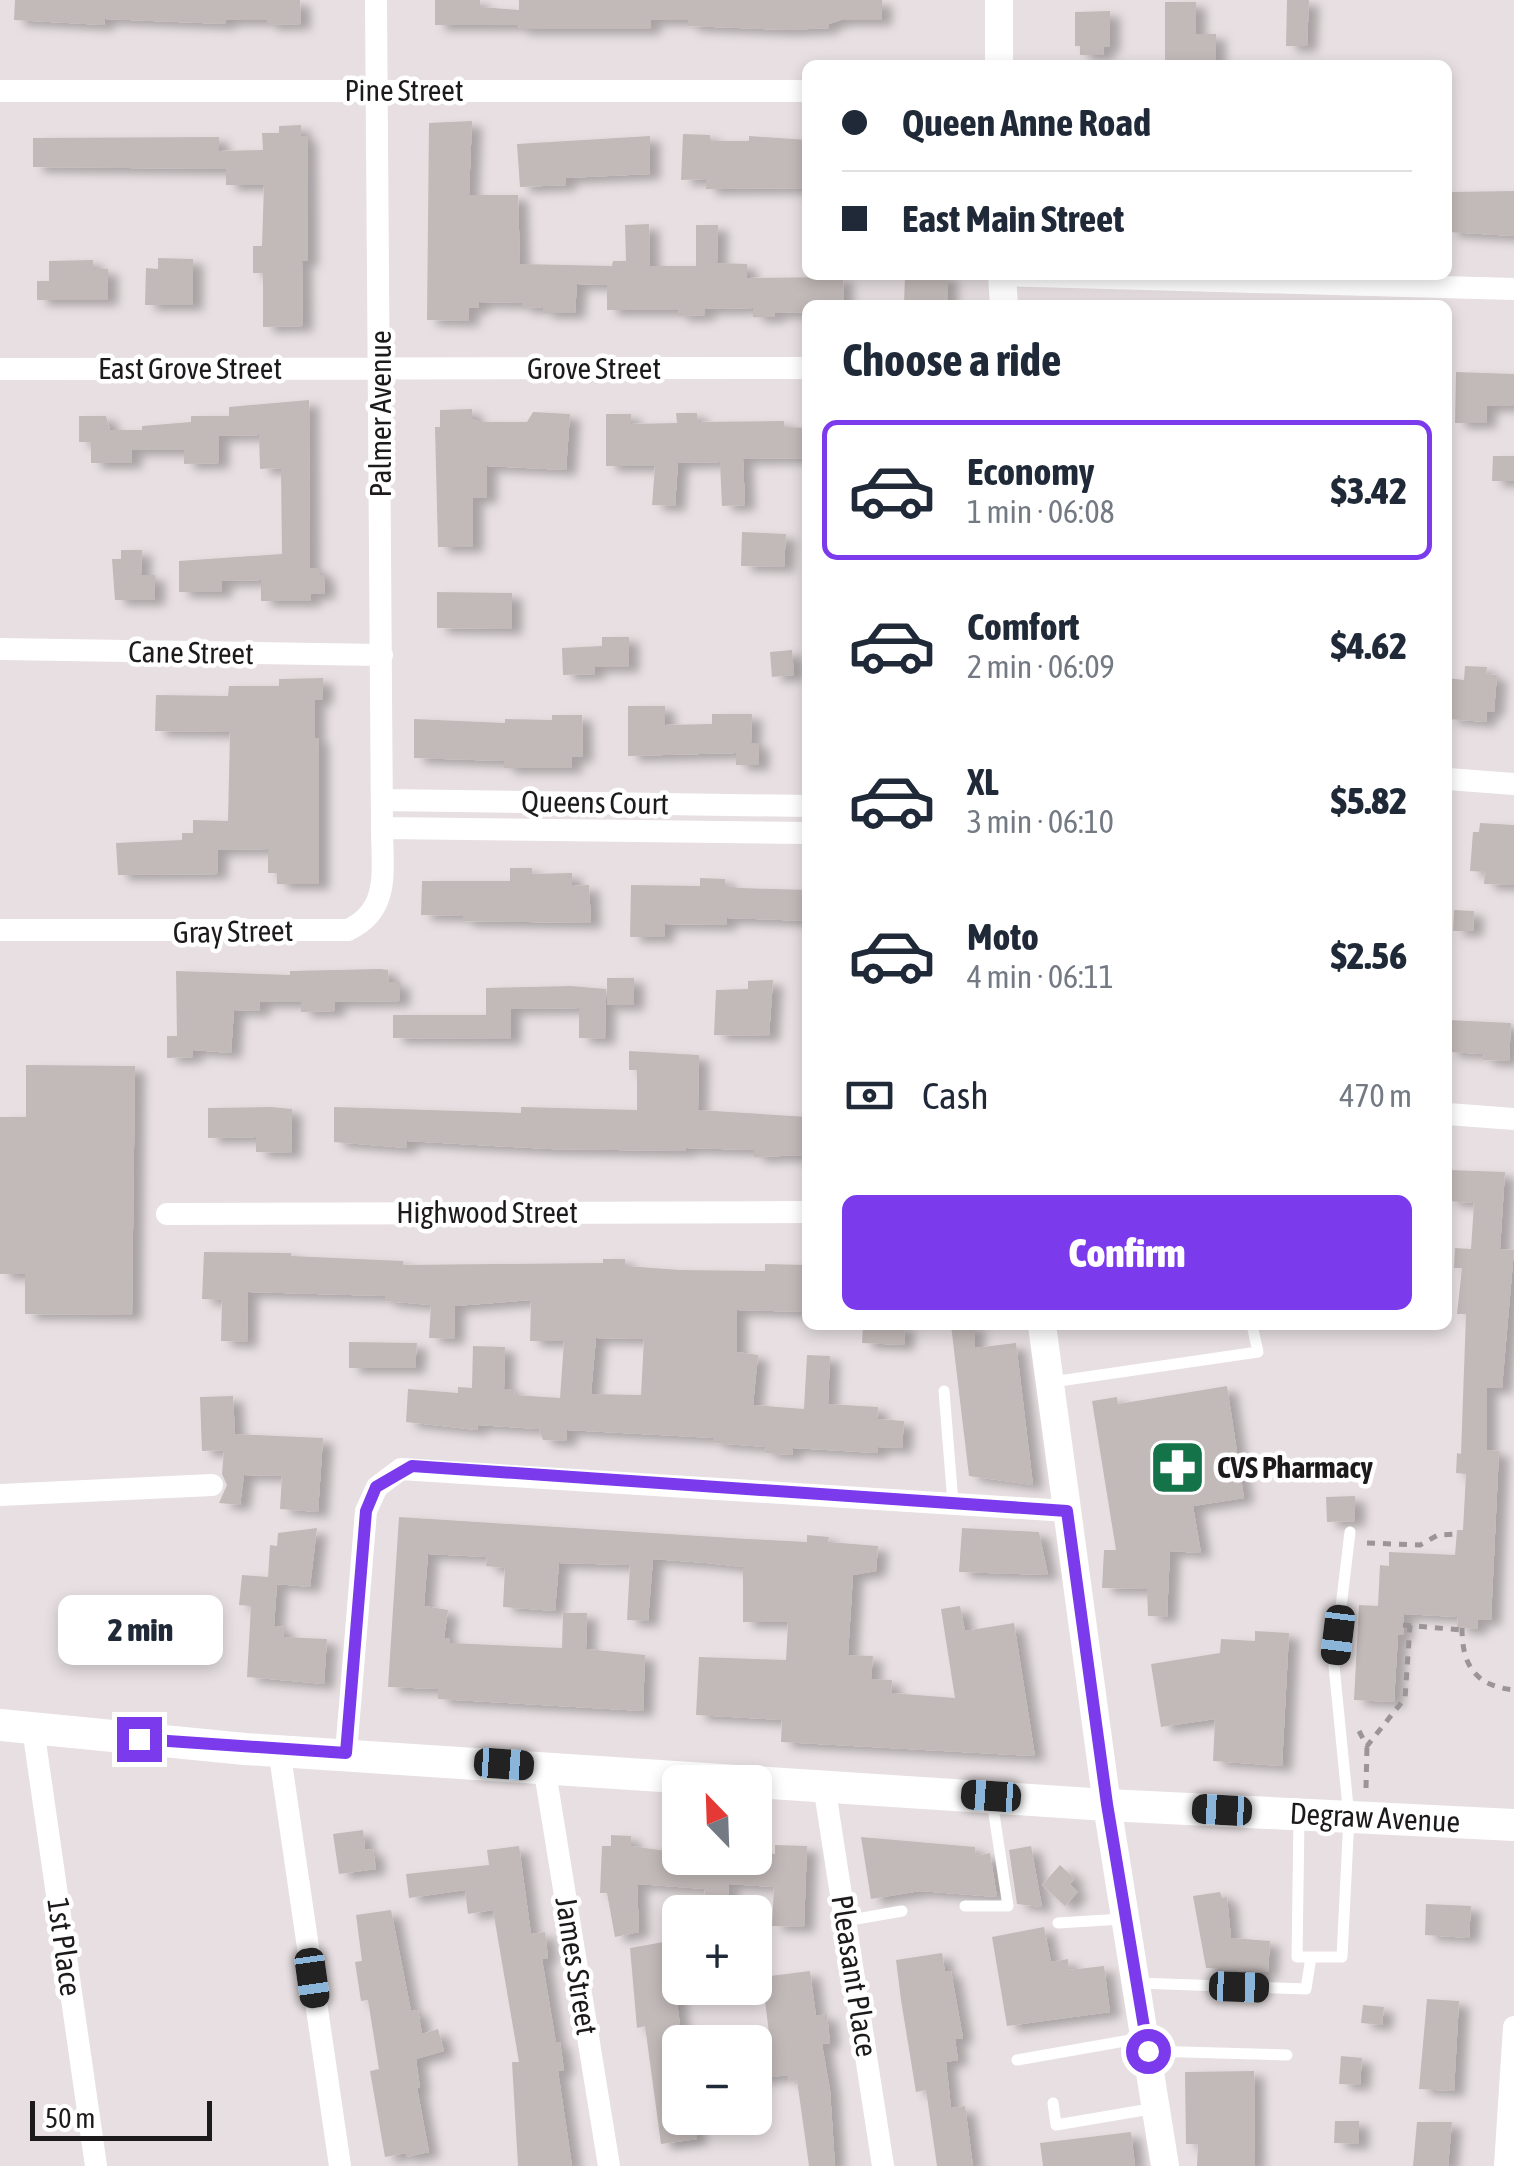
<!DOCTYPE html>
<meta charset="utf-8">
<style>
body{margin:0;font-family:"Asap Condensed",sans-serif;background:#f6f6f7;color:#1f2937;height:100vh;display:flex;flex-direction:column;font-size:38px;white-space:nowrap}
*{box-sizing:border-box;margin:0}
p{font-size:32px;color:#747a83}
.icon{flex:none;width:55px;height:55px;fill:none;stroke:currentColor;stroke-width:2;stroke-linecap:round;stroke-linejoin:round}
.map{position:relative;flex:1;overflow:hidden}
.details{position:absolute;left:802px;top:300px;width:650px;height:1030px;display:flex;flex-direction:column;background:#fff;border-radius:15px;box-shadow:0 5px 15px #0003}
.details>*{flex:none}
.banner{position:absolute;left:802px;top:60px;width:650px;height:220px;border-radius:15px;box-shadow:0 5px 15px #0003;display:grid;align-content:center;height:220px;padding:0 40px;background:#fff}
.needle{width:65px;rotate:337deg}
.fabs{position:absolute;left:662px;top:1765px;display:grid;gap:20px}
.fabs a{display:grid;place-items:center;width:110px;height:110px;border-radius:15px;background:#fff;box-shadow:0 5px 15px #0003;font-size:50px}
.scale{position:absolute;left:30px;bottom:25px;width:182px;box-sizing:border-box;padding-left:10px;border:5px solid #1d1a1b;border-top:0;font-size:28px;line-height:35px;white-space:nowrap;color:#1d1a1b;-webkit-text-stroke:8px #fff;paint-order:stroke}
.end{position:absolute;width:45px;height:45px;margin:-22px;border:12px solid #7c3aed;background:#fff;box-shadow:0 0 0 5px #fff}
.from{border-radius:50%}
.bubble{position:absolute;height:70px;border-radius:15px;background:#fff;box-shadow:0 5px 15px #0003;font-size:32px;font-weight:800;line-height:70px;text-align:center}
.car{position:absolute;width:30px;height:60px;margin:-30px -15px;border-radius:12px;box-shadow:0 0 8px 2px #0007;background:linear-gradient(#222 24%,#8ab4d8 0 40%,#222 0 76%,#8ab4d8 0 86%,#222 0)}
.banner b{display:flex;align-items:center;gap:35px;height:95px;font-size:38px}
.banner b+b{border-top:2px solid #e0e1e3}
.banner i{width:25px;height:25px;background:#1f2937}
ul{padding:0;list-style:none}
li{display:flex;align-items:center;gap:30px;height:140px;margin:0 20px 15px;padding:0 20px;border:5px solid transparent;border-radius:15px}
li div{flex:1}
li b{display:block;font-size:38px}
li em{font-style:normal;font-weight:800}
li.active{border-color:#7c3aed}
li>.icon{width:90px;height:90px;stroke-width:1.5}
h2{padding:0 40px;font-size:45px;line-height:120px}
.pay{display:flex;align-items:center;gap:25px;height:110px;padding:0 40px;font-size:38px}
.pay p{margin-inline-start:auto}
.cta{display:flex;gap:20px;margin-top:auto;padding:20px 40px}
.cta a{flex:1;height:115px;border-radius:15px;background:#7c3aed;color:#fff;font-size:40px;font-weight:800;line-height:115px;text-align:center}
.map>svg:first-child{display:block}
.building{fill:#c2bab9;fill-rule:evenodd;filter:url(#shadow)}
.lines{fill:none;stroke-linecap:round;stroke-linejoin:round}
.path{stroke:#9c9597;stroke-width:5;stroke-dasharray:8 8;stroke-linecap:butt}
.service{stroke:#fff;stroke-width:11}
.minor{stroke:#fff;stroke-width:22}
.tertiary{stroke:#fff;stroke-width:28}
.secondary{stroke:#fff;stroke-width:32}
.route{stroke:#7c3aed;stroke-width:12}
.labels{text-anchor:middle;stroke-width:9;stroke-linejoin:round;paint-order:stroke}
.street-label{font-size:30px;fill:#1d1a1b;stroke:#fff}
.poi-label{font-size:30px;font-weight:bold;fill:#1d1a1b;stroke:#fff;text-anchor:start}
</style>
<div class="map">
<svg width="1514" height="2166" viewBox="0 0 1514 2166">
<defs>
<filter id="shadow"><feDropShadow dx="10" dy="5.5" stdDeviation="5" flood-color="#0004"/></filter>
</defs>
<rect width="100%" height="100%" fill="#e7dfe1"/>
<path class="building" d="M 15,0 L 300,0 L 301,24 L 267,25 L 267,20 L 226,20 L 226,24 L 105,19 L 104,25 L 14,20 Z
M 435,0 L 480,0 L 480,7 L 519,10 L 519,0 L 882,0 L 882,20 L 841,20 L 828,24 L 829,28 L 788,30 L 688,26 L 688,20 L 651,20 L 651,29 L 518,29 L 519,25 L 435,25 Z
M 1287,0 L 1309,0 L 1307,46 L 1286,46 Z
M 1165,2 L 1196,2 L 1196,34 L 1216,34 L 1216,62 L 1165,65 Z
M 1110,11 L 1110,47 L 1104,47 L 1103,55 L 1080,55 L 1080,46 L 1075,46 L 1075,12 Z
M 472,121 L 469,195 L 518,195 L 520,264 L 612,266 L 613,261 L 626,261 L 625,225 L 649,224 L 650,266 L 696,266 L 696,225 L 718,225 L 717,263 L 747,264 L 747,278 L 843,277 L 844,305 L 808,305 L 808,312 L 775,313 L 775,317 L 753,317 L 753,308 L 705,309 L 705,315 L 678,316 L 678,310 L 607,310 L 607,285 L 577,284 L 575,313 L 543,313 L 543,307 L 522,308 L 522,303 L 479,302 L 479,308 L 469,308 L 469,321 L 427,320 L 429,123 Z
M 301,125 L 301,136 L 307,136 L 308,215 L 308,261 L 302,261 L 303,326 L 263,327 L 263,273 L 253,273 L 253,246 L 262,246 L 264,185 L 226,185 L 226,169 L 33,167 L 33,138 L 219,137 L 219,151 L 263,150 L 262,133 L 279,133 L 279,126 Z
M 683,134 L 710,135 L 710,141 L 749,141 L 749,136 L 808,140 L 808,188 L 706,189 L 706,179 L 681,180 Z
M 650,136 L 650,174 L 566,178 L 566,185 L 520,187 L 517,144 Z
M 1514,191 L 1514,236 L 1448,232 L 1448,192 Z
M 158,258 L 193,259 L 193,305 L 145,305 L 146,268 L 158,269 Z
M 93,260 L 93,269 L 108,269 L 108,300 L 37,300 L 37,281 L 49,281 L 49,261 Z
M 905,275 L 948,275 L 948,305 L 904,305 Z
M 1456,372 L 1514,374 L 1514,406 L 1487,406 L 1486,423 L 1455,423 Z
M 309,400 L 310,568 L 320,568 L 320,575 L 325,575 L 325,594 L 311,594 L 311,601 L 261,601 L 261,580 L 222,581 L 222,592 L 179,592 L 179,561 L 282,554 L 281,468 L 260,469 L 259,435 L 219,436 L 219,463 L 184,464 L 184,450 L 132,450 L 132,463 L 91,463 L 91,442 L 79,442 L 79,416 L 106,416 L 110,430 L 142,430 L 142,426 L 191,422 L 191,416 L 229,416 L 229,407 Z
M 472,409 L 472,419 L 479,422 L 527,422 L 533,412 L 570,414 L 566,470 L 487,466 L 487,498 L 473,498 L 473,547 L 438,547 L 435,427 L 440,427 L 440,410 Z
M 676,413 L 697,413 L 698,422 L 784,421 L 784,427 L 808,428 L 808,458 L 743,459 L 745,505 L 722,506 L 720,462 L 678,463 L 675,506 L 652,505 L 655,466 L 606,466 L 606,414 L 631,414 L 631,424 L 677,423 Z
M 1493,456 L 1514,456 L 1514,481 L 1492,481 Z
M 742,532 L 786,534 L 784,567 L 741,566 Z
M 121,550 L 142,550 L 141,575 L 155,575 L 155,600 L 115,600 L 112,559 L 121,559 Z
M 437,592 L 512,593 L 512,629 L 437,628 Z
M 602,637 L 629,637 L 629,667 L 594,667 L 595,674 L 563,675 L 562,648 L 602,646 Z
M 792,650 L 794,675 L 772,677 L 770,652 Z
M 1465,666 L 1487,667 L 1486,674 L 1497,675 L 1494,712 L 1487,711 L 1486,722 L 1448,719 L 1448,678 L 1464,680 Z
M 323,678 L 323,699 L 315,700 L 315,738 L 319,738 L 319,884 L 277,884 L 277,873 L 268,873 L 268,849 L 218,850 L 217,874 L 118,875 L 116,843 L 182,840 L 182,833 L 193,833 L 193,820 L 228,821 L 230,732 L 155,731 L 156,695 L 228,696 L 229,686 L 279,686 L 279,679 Z
M 628,706 L 665,706 L 665,725 L 712,724 L 712,714 L 752,714 L 751,743 L 759,743 L 759,765 L 736,765 L 736,753 L 628,756 Z
M 552,715 L 582,715 L 583,757 L 572,757 L 572,768 L 504,768 L 504,761 L 414,758 L 414,719 L 505,723 L 505,719 L 552,720 Z
M 1480,823 L 1514,825 L 1514,885 L 1484,884 L 1485,872 L 1470,871 L 1473,832 L 1479,832 Z
M 510,868 L 532,868 L 532,874 L 572,873 L 572,886 L 589,885 L 591,923 L 463,921 L 463,916 L 421,915 L 422,881 L 510,881 Z
M 700,878 L 725,879 L 725,886 L 740,888 L 808,890 L 808,921 L 727,918 L 726,925 L 665,924 L 664,937 L 630,937 L 631,885 L 700,886 Z
M 1454,910 L 1474,911 L 1473,931 L 1453,931 Z
M 380,969 L 388,970 L 389,982 L 400,982 L 400,1001 L 335,1002 L 335,1011 L 301,1012 L 301,1002 L 260,1002 L 260,1011 L 234,1010 L 231,1053 L 193,1050 L 193,1057 L 167,1058 L 167,1036 L 177,1036 L 176,971 L 290,975 L 290,971 Z
M 607,978 L 634,978 L 634,1005 L 607,1005 Z
M 773,980 L 769,1036 L 714,1035 L 716,990 L 748,989 L 748,981 Z
M 571,986 L 606,989 L 605,1039 L 579,1038 L 579,1008 L 511,1009 L 511,1039 L 393,1038 L 393,1015 L 486,1015 L 486,988 Z
M 1448,1020 L 1511,1023 L 1509,1061 L 1483,1060 L 1484,1054 L 1448,1052 Z
M 629,1051 L 699,1055 L 698,1110 L 808,1117 L 808,1155 L 754,1157 L 754,1150 L 686,1148 L 686,1151 L 549,1149 L 407,1141 L 407,1148 L 334,1142 L 334,1107 L 521,1113 L 521,1107 L 637,1110 L 637,1070 L 629,1070 Z
M 26,1065 L 135,1066 L 132,1315 L 25,1314 L 25,1274 L 0,1274 L 0,1117 L 26,1117 Z
M 271,1107 L 292,1109 L 291,1153 L 256,1152 L 256,1137 L 208,1138 L 208,1108 Z
M 1448,1170 L 1505,1172 L 1500,1249 L 1514,1250 L 1502,1388 L 1487,1388 L 1487,1450 L 1499,1451 L 1491,1620 L 1478,1620 L 1477,1629 L 1457,1628 L 1458,1617 L 1404,1614 L 1403,1635 L 1398,1635 L 1394,1702 L 1354,1700 L 1359,1605 L 1378,1606 L 1380,1565 L 1389,1566 L 1389,1552 L 1455,1555 L 1457,1530 L 1463,1530 L 1466,1474 L 1456,1473 L 1457,1453 L 1461,1454 L 1466,1314 L 1457,1314 L 1462,1268 L 1454,1268 L 1455,1248 L 1471,1249 L 1474,1203 L 1448,1201 Z
M 204,1252 L 291,1253 L 291,1256 L 403,1261 L 403,1265 L 603,1263 L 603,1259 L 625,1259 L 625,1266 L 680,1270 L 765,1271 L 765,1264 L 808,1265 L 808,1312 L 737,1310 L 737,1352 L 758,1355 L 753,1405 L 804,1409 L 807,1355 L 830,1356 L 828,1404 L 878,1407 L 877,1419 L 904,1421 L 902,1448 L 878,1447 L 877,1453 L 793,1448 L 792,1455 L 765,1453 L 766,1447 L 714,1443 L 715,1438 L 567,1430 L 567,1441 L 543,1440 L 539,1429 L 478,1425 L 477,1430 L 406,1422 L 408,1389 L 458,1393 L 458,1387 L 472,1388 L 473,1346 L 505,1347 L 504,1389 L 515,1389 L 514,1395 L 560,1398 L 564,1341 L 530,1341 L 531,1300 L 455,1306 L 454,1339 L 429,1338 L 431,1305 L 385,1301 L 385,1296 L 248,1292 L 247,1342 L 221,1341 L 222,1300 L 202,1299 ZM 596,1338 L 644,1339 L 641,1395 L 591,1394 Z
M 863,1325 L 905,1325 L 904,1345 L 862,1343 Z
M 951,1325 L 975,1325 L 975,1348 L 1016,1343 L 1033,1485 L 969,1476 Z
M 349,1342 L 417,1343 L 415,1368 L 349,1368 Z
M 1227,1386 L 1244,1498 L 1193,1506 L 1201,1553 L 1170,1551 L 1167,1617 L 1148,1616 L 1147,1589 L 1102,1588 L 1104,1550 L 1116,1550 L 1092,1401 L 1117,1397 L 1118,1404 Z
M 233,1396 L 235,1434 L 323,1438 L 318,1512 L 280,1509 L 282,1476 L 244,1475 L 240,1505 L 219,1503 L 227,1485 L 222,1474 L 224,1450 L 202,1451 L 200,1397 Z
M 1355,1496 L 1355,1521 L 1327,1522 L 1326,1497 Z
M 399,1517 L 748,1539 L 807,1542 L 807,1535 L 829,1537 L 828,1542 L 878,1546 L 876,1571 L 853,1575 L 848,1655 L 873,1656 L 871,1679 L 892,1680 L 891,1693 L 955,1698 L 941,1609 L 960,1606 L 965,1631 L 1014,1623 L 1035,1756 L 781,1742 L 782,1720 L 696,1715 L 699,1657 L 786,1660 L 788,1622 L 743,1622 L 743,1567 L 707,1563 L 653,1559 L 648,1621 L 627,1620 L 630,1565 L 559,1563 L 555,1611 L 503,1607 L 505,1568 L 486,1566 L 487,1557 L 428,1554 L 424,1606 L 448,1610 L 444,1638 L 450,1638 L 450,1643 L 562,1648 L 563,1613 L 587,1613 L 586,1649 L 645,1655 L 643,1711 L 438,1699 L 438,1689 L 388,1687 Z
M 317,1528 L 310,1587 L 277,1584 L 274,1626 L 284,1627 L 283,1637 L 327,1639 L 324,1684 L 247,1677 L 251,1606 L 239,1605 L 242,1575 L 268,1577 L 270,1545 L 277,1546 L 278,1533 Z
M 962,1528 L 1039,1532 L 1048,1575 L 959,1572 Z
M 1255,1631 L 1289,1633 L 1282,1766 L 1213,1761 L 1215,1719 L 1161,1727 L 1151,1664 L 1220,1653 L 1221,1639 L 1255,1641 Z
M 363,1830 L 365,1850 L 373,1849 L 376,1869 L 339,1874 L 333,1834 Z
M 611,1835 L 631,1836 L 631,1846 L 673,1852 L 673,1858 L 755,1858 L 755,1853 L 775,1854 L 775,1845 L 807,1846 L 804,1927 L 772,1926 L 774,1887 L 729,1884 L 727,1912 L 704,1912 L 705,1889 L 637,1884 L 639,1932 L 615,1937 L 607,1893 L 600,1893 L 602,1846 L 611,1846 Z
M 861,1837 L 975,1847 L 976,1856 L 990,1853 L 997,1897 L 920,1891 L 871,1899 Z
M 519,1846 L 531,1934 L 545,1932 L 548,1958 L 542,1959 L 556,2043 L 560,2042 L 564,2070 L 558,2071 L 572,2166 L 518,2166 L 512,2062 L 519,2062 L 493,1910 L 468,1914 L 465,1890 L 409,1898 L 406,1874 L 489,1865 L 487,1850 Z
M 1031,1846 L 1042,1907 L 1017,1904 L 1009,1850 Z
M 1060,1865 L 1075,1879 L 1070,1884 L 1078,1892 L 1065,1906 L 1042,1885 Z
M 1220,1892 L 1222,1898 L 1227,1897 L 1231,1938 L 1270,1941 L 1268,1972 L 1206,1968 L 1193,1896 Z
M 1426,1904 L 1471,1906 L 1469,1938 L 1425,1935 Z
M 391,1910 L 411,2011 L 418,2010 L 422,2034 L 438,2029 L 444,2051 L 416,2059 L 420,2088 L 417,2088 L 429,2152 L 406,2157 L 406,2153 L 385,2157 L 370,2071 L 379,2069 L 368,2000 L 361,2001 L 355,1962 L 362,1961 L 356,1915 Z
M 1044,1927 L 1051,1962 L 1068,1959 L 1069,1970 L 1104,1966 L 1110,2012 L 1007,2026 L 992,1937 Z
M 669,1941 L 680,2025 L 680,2118 L 694,2118 L 697,2139 L 661,2144 L 645,2026 L 637,2028 L 630,1948 Z
M 942,1953 L 945,1972 L 951,1971 L 963,2038 L 955,2039 L 958,2060 L 946,2062 L 951,2108 L 965,2106 L 973,2166 L 937,2166 L 926,2090 L 916,2092 L 901,2000 L 896,1960 Z
M 810,1971 L 816,2016 L 827,2014 L 830,2043 L 822,2044 L 830,2090 L 835,2166 L 809,2166 L 797,2080 L 790,2082 L 788,2075 L 755,2079 L 755,2043 L 770,2041 L 762,1977 Z
M 1427,1999 L 1459,2001 L 1454,2091 L 1419,2089 Z
M 1363,2005 L 1384,2007 L 1382,2025 L 1361,2023 Z
M 1341,2056 L 1362,2058 L 1360,2085 L 1339,2084 Z
M 1254,2071 L 1255,2166 L 1197,2166 L 1198,2144 L 1186,2144 L 1185,2072 Z
M 1335,2121 L 1359,2121 L 1359,2144 L 1334,2143 Z
M 1417,2122 L 1452,2122 L 1448,2166 L 1413,2166 Z
M 1131,2132 L 1135,2166 L 1043,2166 L 1040,2143 Z"/>
<g class="lines">
<path class="path" d="M 1367,1543 L 1420,1545 L 1438,1535 L 1456,1534
M 1403,1625 L 1462,1630
M 1462,1628 C 1462,1665 1475,1686 1514,1690
M 1359,1731 L 1367,1746 L 1405,1698 L 1410,1625
M 1366,1788 L 1367,1746"/>
<path class="service" d="M 1052,1382 L 1258,1352 L 1252,1325
M 944,1391 L 953,1503
M 1299,1818 L 1297,1957 L 1342,1957 L 1349,1817 L 1334,1666 L 1350,1532
M 965,1906 L 1008,1906 L 992,1801
M 845,1921 L 902,1911
M 1058,1923 L 1122,1919
M 1138,1983 L 1306,1989 L 1311,1957
M 1148,2051 L 1287,2055
M 1017,2060 L 1142,2038
M 1053,2103 L 1056,2125 L 1156,2108"/>
<path class="minor" d="M 0,91 L 808,91
M 1002,275 L 1514,289
M 0,369 L 808,368
M 0,649 L 382,655
M 1448,779 L 1514,784
M 382,800 L 808,806
M 382,828 L 808,833
M 0,930 L 348,930 C 391,910 382,870 382,828 L 376,0
M 1448,1114 L 1514,1119
M 167,1214 L 808,1212
M 0,1495 L 212,1485
M 33,1728 L 96,2166
M 279,1749 L 340,2166
M 346,1753 L 366,1511 L 377,1487 L 401,1469 L 1067,1511
M 544,1766 L 609,2166
M 824,1785 L 883,2166
M 1505,2166 L 1514,2027"/>
<path class="tertiary" d="M 999,65 L 999,0
M 1002,275 L 1004,305
M 1042,1325 L 1107,1805 L 1165,2166"/>
<path class="secondary" d="M 0,1725 L 245,1749 L 1107,1805 L 1514,1825"/>
</g>
<g class="lines">
<path class="route" d="M 139,1739 L 346,1753 L 366,1511 L 376,1487 L 412,1466 L 1067,1511 L 1107,1804 L 1148,2051"/>
</g>
<defs>
<symbol id="pharmacy-square" viewBox="-11 -11 22 22"><rect x="-9" y="-9" width="18" height="18" rx="4" fill="#147348" stroke="#fff"/><path d="M-2-6h4v4h4v4h-4v4h-4v-4h-4v-4h4Z" fill="#fff"/></symbol>
</defs>
<g fill-rule="evenodd">
<use href="#pharmacy-square" x="1146" y="1436" width="63" height="63"/>
</g>
<g class="labels">
<g class="street-label">
<text x="404" y="101">Pine Street</text>
<text x="190" y="379">East Grove Street</text>
<text x="594" y="379">Grove Street</text>
<text transform="translate(381 414) rotate(-90)" y="10">Palmer Avenue</text>
<text transform="translate(191 653) rotate(1)" y="10">Cane Street</text>
<text transform="translate(595 803) rotate(1)" y="10">Queens Court</text>
<text transform="translate(233 932) rotate(-1)" y="10">Gray Street</text>
<text x="487" y="1223">Highwood Street</text>
<text transform="translate(1375 1818) rotate(3)" y="10">Degraw Avenue</text>
<text transform="translate(64 1947) rotate(82)" y="10">1st Place</text>
<text transform="translate(576 1966) rotate(81)" y="10">James Street</text>
<text transform="translate(854 1976) rotate(81)" y="10">Pleasant Place</text>
</g>
<g class="poi-label">
<text x="1217" y="1478">CVS Pharmacy</text>
</g>
</g>
</svg>
<div class="fabs">
<a><svg class="needle" viewBox="-14 -14 28 28"><path d="M0-13l5 13h-10z" fill="#e53935"/><path d="M0 13l5-13h-10z" fill="#747a83"/></svg></a>
<a>+</a>
<a>−</a>
</div>
<div class="scale">50 m</div>
<i class="end from" style="left:1148px;top:2051px"></i>
<i class="end" style="left:139px;top:1739px"></i>
<div class="bubble" style="left:58px;top:1595px;width:165px">2 min</div>
<i class="car" style="left:1338px;top:1635px;rotate:187deg"></i>
<i class="car" style="left:504px;top:1764px;rotate:94deg"></i>
<i class="car" style="left:991px;top:1796px;rotate:274deg"></i>
<i class="car" style="left:1222px;top:1810px;rotate:273deg"></i>
<i class="car" style="left:312px;top:1978px;rotate:172deg"></i>
<i class="car" style="left:1239px;top:1987px;rotate:92deg"></i>
<div class="banner">
<b><i class="from"></i>Queen Anne Road</b>
<b><i></i>East Main Street</b>
</div>
<section class="details">
<h2>Choose a ride</h2>
<ul>
<li class="active"><svg class="icon" aria-label="car" viewBox="0 0 24 24"><path d="M5 17H2v-5l4-1 3-4h7l3 4 3 1v5h-3M9 17h6M6 11h13"/><circle cx="7" cy="17" r="2"/><circle cx="17" cy="17" r="2"/></svg><div><b>Economy</b><p>1 min · 06:08</p></div><em>$3.42</em></li>
<li><svg class="icon" aria-label="car" viewBox="0 0 24 24"><path d="M5 17H2v-5l4-1 3-4h7l3 4 3 1v5h-3M9 17h6M6 11h13"/><circle cx="7" cy="17" r="2"/><circle cx="17" cy="17" r="2"/></svg><div><b>Comfort</b><p>2 min · 06:09</p></div><em>$4.62</em></li>
<li><svg class="icon" aria-label="car" viewBox="0 0 24 24"><path d="M5 17H2v-5l4-1 3-4h7l3 4 3 1v5h-3M9 17h6M6 11h13"/><circle cx="7" cy="17" r="2"/><circle cx="17" cy="17" r="2"/></svg><div><b>XL</b><p>3 min · 06:10</p></div><em>$5.82</em></li>
<li><svg class="icon" aria-label="car" viewBox="0 0 24 24"><path d="M5 17H2v-5l4-1 3-4h7l3 4 3 1v5h-3M9 17h6M6 11h13"/><circle cx="7" cy="17" r="2"/><circle cx="17" cy="17" r="2"/></svg><div><b>Moto</b><p>4 min · 06:11</p></div><em>$2.56</em></li>
</ul>
<div class="pay"><svg class="icon" aria-label="cash" viewBox="0 0 24 24"><path d="M3 7h18v10H3z"/><circle cx="12" cy="12" r="2"/></svg>Cash<p>470 m</p></div>
<div class="cta"><a>Confirm</a></div>
</section>
</div>
